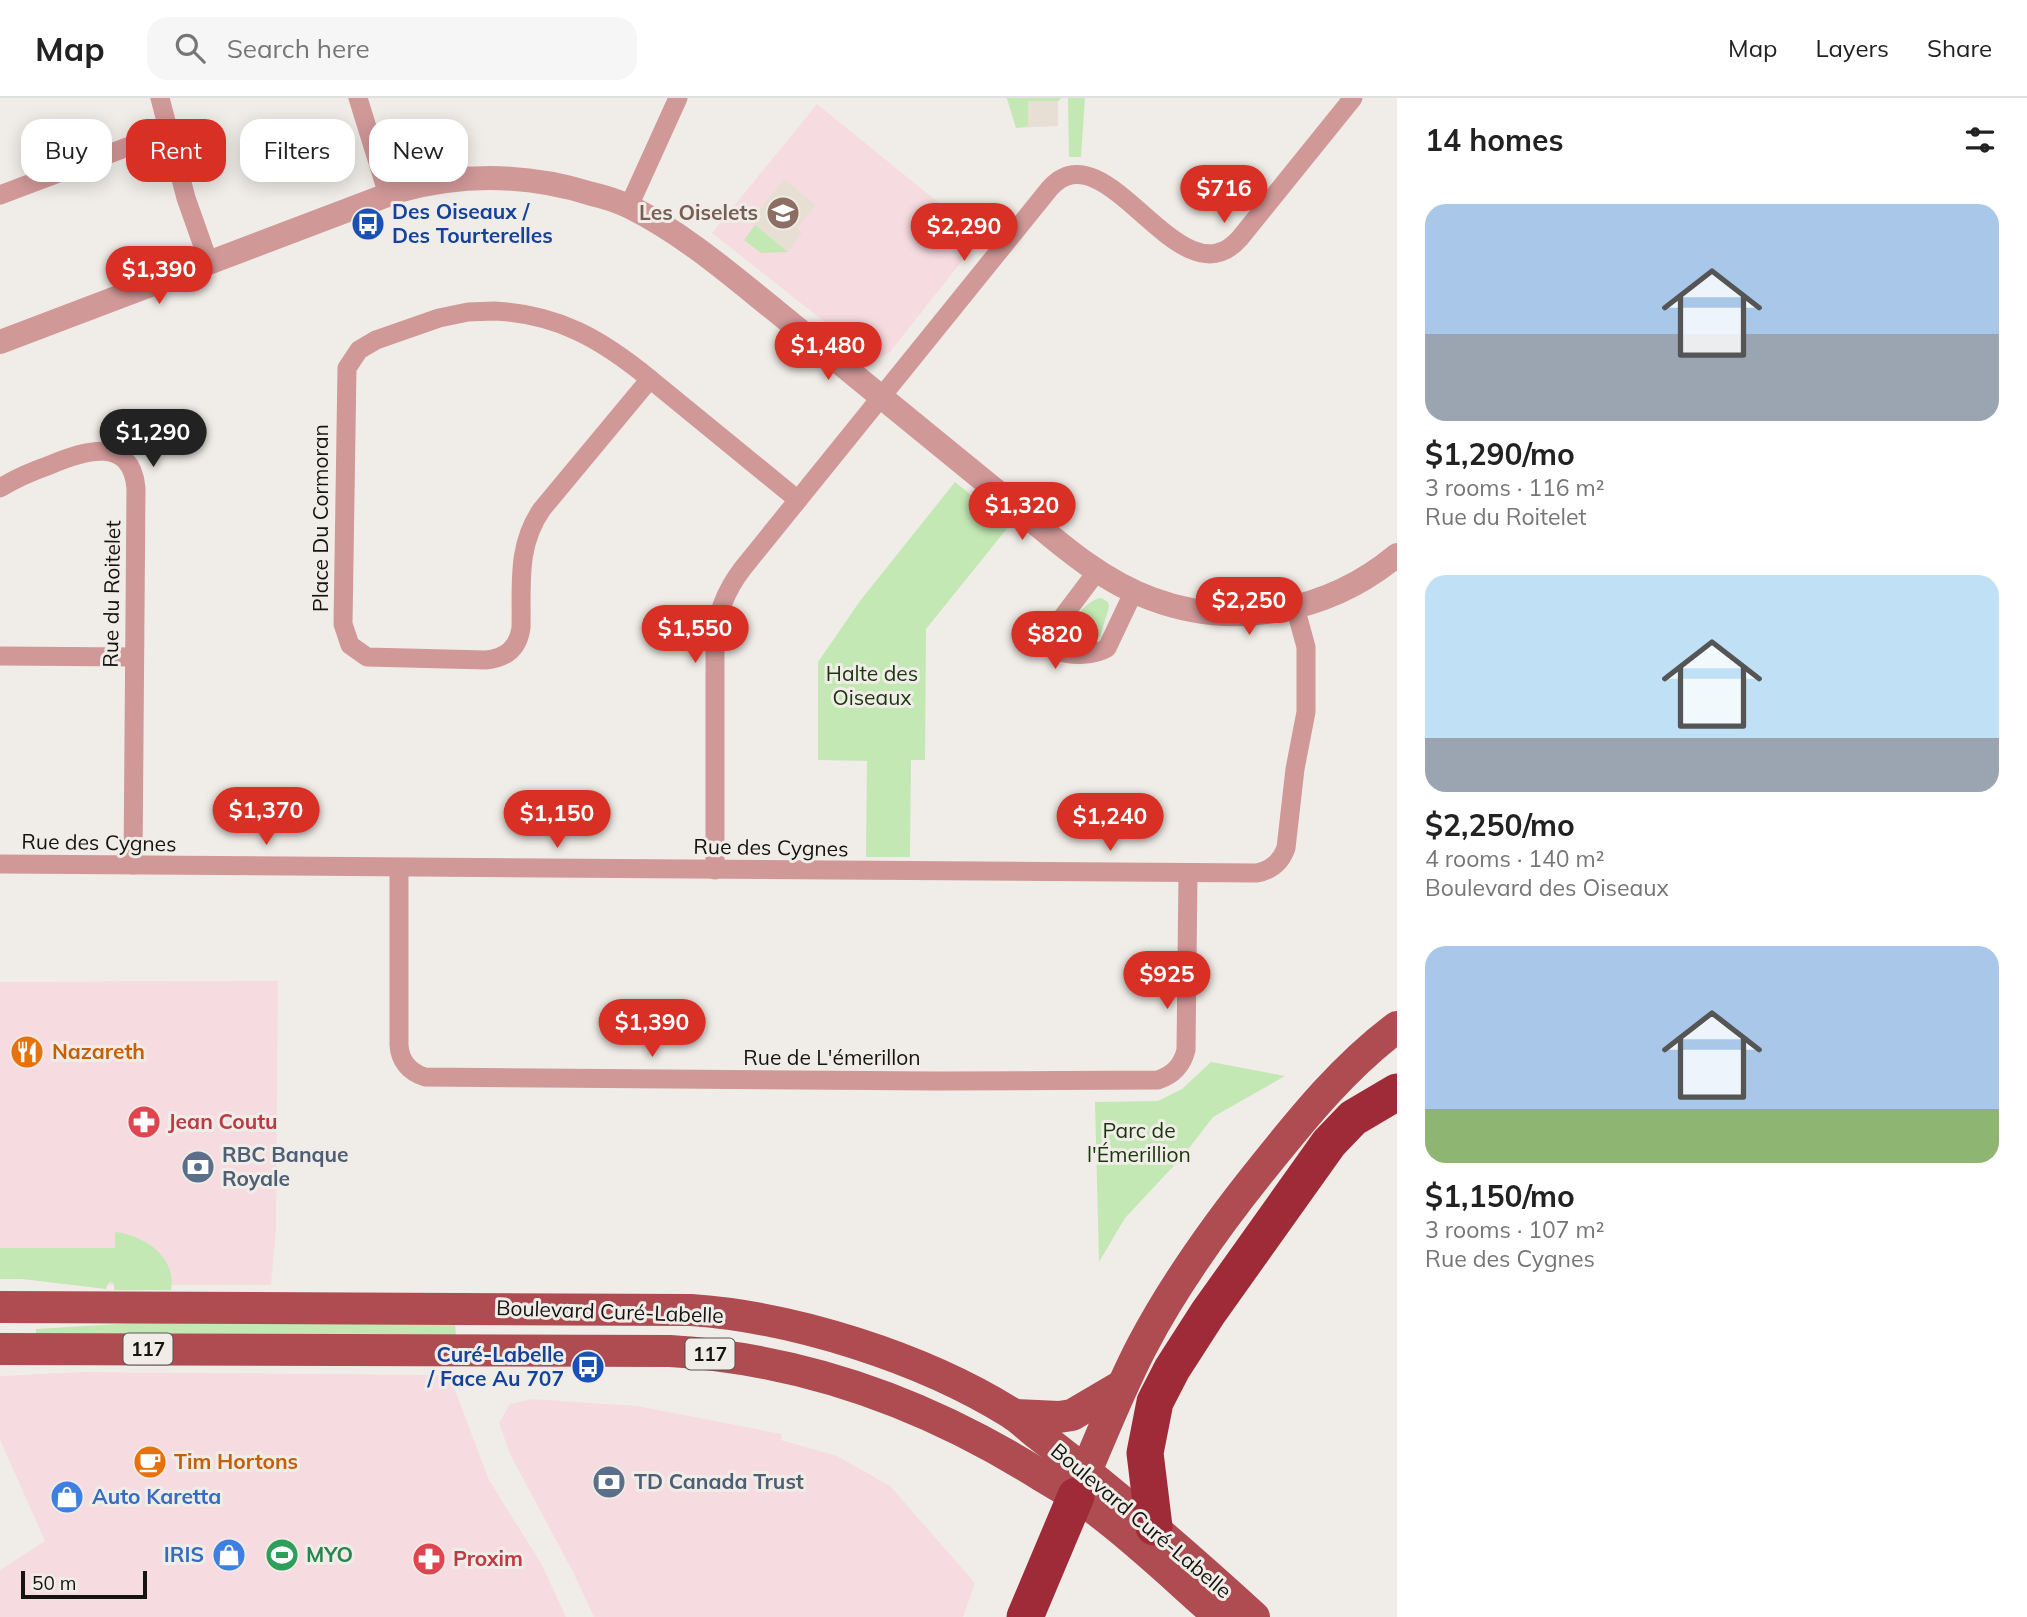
<!DOCTYPE html>
<html lang="en">
<head>
<meta charset="utf-8">
<style>
  body { margin:0; font-family:Mulish,sans-serif; background:#f6f6f6; color:#222; height:100vh; display:flex; flex-direction:column; font-size:26px; white-space:nowrap }
  * { box-sizing:border-box; margin:0 }
  p { font-size:23px; color:#767676 }
  .icon { flex:none; width:38px; height:38px; fill:none; stroke:currentColor; stroke-width:2; stroke-linecap:round; stroke-linejoin:round }
  .map { position:relative; flex:1; overflow:hidden }
  .panel { display:flex; flex-direction:column; background:#fff; width:630px }
  .panel>* { flex:none }
  .hud { position:absolute; left:21px; top:21px; width:665px; height:63px; display:flex; gap:14px }
  .scale { position:absolute; left:21px; bottom:18px; width:126px; box-sizing:border-box; padding-left:7px; border:4px solid #151412; border-top:0; font-size:19px; line-height:24px; white-space:nowrap; color:#151412; -webkit-text-stroke:5px #f0ede8; paint-order:stroke }
  .price { position:absolute; translate:-50% -60px; padding:0 16px; border-radius:24px; background:#d93025; color:#fff; font-size:23px; line-height:46px; filter:drop-shadow(0 2px 4px #0008) }
  .price::after { content:''; position:absolute; left:50%; top:42px; width:21px; height:16px; margin-left:-10px; background:inherit; clip-path:polygon(0 0,100% 0,50% 100%) }
  .price.selected { background:#222; color:#fff }
  ul { padding:0; list-style:none }
  li { display:grid; align-content:center; gap:14px; height:371px; padding:0 28px }
  li span { display:grid; place-items:center; height:217px; border-radius:21px; color:#555 }
  li>.icon { margin-inline-start:auto }
  span .icon { width:126px; height:126px; fill:#fffc; stroke-width:1 }
  li b { font-size:30px }
  h2 { display:flex; justify-content:space-between; align-items:center; height:84px; padding:0 28px; font-size:30px }
  .pill { padding:0 24px; border-radius:21px; background:#fff; box-shadow:0 4px 18px #0003; font-size:24px; line-height:63px }
  .pill.selected { background:#d93025; color:#fff }
  header { display:flex; align-items:center; gap:42px; box-sizing:border-box; height:98px; padding:0 35px; background:#fff; border-bottom:2px solid #e0e0e0 }
  header strong { font-size:33px }
  nav { display:flex; gap:38px; margin-inline-start:auto; font-size:24px }
  .search { width:490px; height:63px; background:#f6f6f6; display:flex; align-items:center; gap:18px; box-sizing:border-box; padding:0 24px; border-radius:21px; color:#767676; font-size:26px }
  main { display:flex; flex:1; min-height:0 }
  .map>svg:first-child { display:block }
</style>
</head>
<body>
<header>
<strong>Map</strong>
<div class="search"><svg class="icon" aria-label="search" viewBox="0 0 24 24"><circle cx="10" cy="10" r="6"/><path d="M15 15l6 6"/></svg>Search here</div>
<nav><a>Map</a><a>Layers</a><a>Share</a></nav>
</header>
<main>
<div class="map">
<svg width="1397" height="1519" viewBox="0 0 1397 1519">
  <rect width="100%" height="100%" fill="#f0ede8"/>
  <g fill="#f6dce1">
    <polygon points="817,6 981,139 890,254 878,260 864,255 712,135"/>
    <polygon points="278,883 276,1132 271,1187 103,1187 0,1178 0,884"/>
    <polygon points="83,1274 442,1277 452,1284 489,1382 542,1467 566,1519 0,1519 0,1472 45,1443 0,1342 0,1278"/>
    <polygon points="532,1301 637,1308 782,1336 781,1342 837,1358 890,1388 975,1485 963,1519 594,1519 573,1474 510,1356 499,1325 510,1306"/>
  </g>
  <g fill="#e7dfd4">
    <polygon points="1007,0 1061,0 1058,4 1058,28 1016,30"/>
    <polygon points="784,81 816,107 797,130 802,135 788,154 750,123"/>
  </g>
  <g fill="#c3e8b4">
    <polygon points="1007,0 1061,0 1058,3 1028,3 1028,28 1016,30"/>
    <polygon points="1068,0 1085,0 1081,59 1069,59"/>
    <polygon points="755,127 788,154 761,155 744,142"/>
    <polygon points="955,384 1009,428 926,531 925,662 911,662 910,759 866,759 867,663 818,662 818,564 860,503"/>
    <path d="M1101 500 1108 504 1109 509 1100 539 1085 545 1071 541C1070 537 1068 535 1069 530 1072 520 1091 500 1101 500Z"/>
    <polygon points="1211,964 1285,978 1213,1019 1183,1058 1125,1120 1099,1164 1095,1004 1158,1003 1182,991"/>
    <path d="M115 1134C144 1137 177 1159 171 1192H114V1185L109 1184 106 1191 22 1181H0V1150H115Z"/>
    <polygon points="166,1223 455,1225 456,1237 36,1236 36,1231"/>
  </g>
  <g fill="none" stroke-linecap="round" stroke-linejoin="round">
    <g stroke="#d19898" stroke-width="19">
      <polyline points="160,0 186,100 209,165"/>
      <polyline points="358,0 388,97"/>
      <polyline points="0,97 167,34"/>
      <polyline points="629,108 678,0"/>
      <path d="M494 213C558 216 601 241 650 281L542 411C516 448 522 488 521 530 518 550 506 560 486 562L367 559 350 547 343 526 347 270 359 252 376 242 439 220 468 214Z"/>
      <polyline points="650,281 798,402"/>
      <path d="M0 390C16 380 33 373 50 367 83 353 131 337 136 390L133 767"/>
      <path d="M1098 472 1055 529 1053 543 1059 553C1073 559 1095 557 1107 550L1134 493"/>
      <polyline points="0,558 134,559"/>
      <path d="M0 766 1257 775C1272 772 1281 764 1286 750L1295 671 1306 614V549L1295 509"/>
      <path d="M399 770V947C400 963 409 974 425 979L935 983 1158 982C1173 977 1182 968 1186 952L1188 776"/>
      <path d="M715 772V544C716 515 726 492 743 470L1050 90C1107 27 1180 209 1240 140L1353 0"/>
    </g>
    <path stroke="#d19898" stroke-width="24" d="M0 244 398 93C462 75 528 76 592 96 605 99 618 103 630 109 684 136 730 176 776 213 853 275 928 338 1005 400 1050 437 1096 481 1152 501 1235 532 1329 514 1397 457"/>
    <g stroke="#ae4c51" stroke-width="32">
      <path d="M0 1209 691 1212C794 1219 923 1260 1011 1315 1021 1321 1030 1331 1040 1338 1115 1395 1185 1456 1254 1519"/>
      <path d="M0 1251 670 1253C805 1261 928 1306 1042 1378 1060 1389 1079 1399 1096 1412 1139 1444 1179 1483 1220 1519"/>
      <polyline points="1014,1317 1059,1319 1072,1317 1123,1287"/>
      <path d="M1079 1389C1100 1342 1118 1294 1142 1248 1176 1183 1219 1124 1265 1067 1305 1017 1345 968 1397 929"/>
    </g>
    <g stroke="#9f2b38" stroke-width="37">
      <polyline points="1154,1429 1145,1355 1155,1304 1172,1271 1208,1215 1329,1045 1353,1020 1397,994"/>
      <polyline points="1025,1519 1076,1398"/>
    </g>
  </g>
  <defs>
    <symbol id="school-disc" viewBox="-11 -11 22 22"><circle r="9.5" fill="#8d6e63" stroke="#f0ede8"/><path d="M0-5L7-2L0 1L-7-2ZM-4 1L0 2.5L4 1V4Q0 6-4 4Z" fill="#fff"/></symbol>
    <symbol id="bus-disc" viewBox="-11 -11 22 22"><circle r="9.5" fill="#1a4fb4" stroke="#f0ede8"/><path d="M-5-6H5V4H4V6H2V4H-2V6H-4V4H-5ZM-3.5-4V0h7V-4ZM-3.5 1.2v1.5H-2V1.2ZM2 1.2v1.5H3.5V1.2Z" fill="#fff"/></symbol>
    <symbol id="restaurant-disc" viewBox="-11 -11 22 22"><circle r="9.5" fill="#e8710a" stroke="#f0ede8"/><path d="M-5-6h1v4h1v-4h1v4h1v-4h1v5L-1.5 .5V6h-2V.5L-5-1ZM5-6V6H3V1.5H1.5Q1.5-4 5-6Z" fill="#fff"/></symbol>
    <symbol id="pharmacy-disc" viewBox="-11 -11 22 22"><circle r="9.5" fill="#e0444e" stroke="#f0ede8"/><path d="M-2-6h4v4h4v4h-4v4h-4v-4h-4v-4h4Z" fill="#fff"/></symbol>
    <symbol id="bank-disc" viewBox="-11 -11 22 22"><circle r="9.5" fill="#5c6f8a" stroke="#f0ede8"/><path d="M-6-4H6V4H-6ZM0-2.3a2.3 2.3 0 1 0 0 4.6a2.3 2.3 0 1 0 0-4.6Z" fill="#fff"/></symbol>
    <symbol id="cafe-disc" viewBox="-11 -11 22 22"><circle r="9.5" fill="#e8710a" stroke="#f0ede8"/><path d="M-5.5-4.5H6V0H3Q3 3.5 0 3.5H-2.5Q-5.5 3.5-5.5 0ZM3-3.2v2h1.7v-2ZM-6 4.5H4V6H-6Z" fill="#fff"/></symbol>
    <symbol id="shop-disc" viewBox="-11 -11 22 22"><circle r="9.5" fill="#3f7fe0" stroke="#f0ede8"/><path d="M-5-2.5h2.3a2.7 3.5 0 0 1 5.4 0H5L5.5 6h-11ZM-1.5-2.5h3a1.5 2.3 0 0 0-3 0Z" fill="#fff"/></symbol>
    <symbol id="stadium-disc" viewBox="-11 -11 22 22"><circle r="9.5" fill="#2e9e5b" stroke="#f0ede8"/><path d="M0-5a6.5 5 0 1 0 0 10a6.5 5 0 1 0 0-10ZM-3.5-1.8h7v3.6h-7Z" fill="#fff"/></symbol>
  </defs>
  <g fill-rule="evenodd">
    <use href="#school-disc" x="764" y="96" width="38" height="38"/>
    <use href="#bus-disc" x="349" y="107" width="38" height="38"/>
    <use href="#restaurant-disc" x="8" y="935" width="38" height="38"/>
    <use href="#pharmacy-disc" x="125" y="1005" width="38" height="38"/>
    <use href="#bank-disc" x="179" y="1050" width="38" height="38"/>
    <use href="#bus-disc" x="569" y="1250" width="38" height="38"/>
    <use href="#cafe-disc" x="131" y="1345" width="38" height="38"/>
    <use href="#bank-disc" x="590" y="1365" width="38" height="38"/>
    <use href="#shop-disc" x="48" y="1380" width="38" height="38"/>
    <use href="#shop-disc" x="210" y="1438" width="38" height="38"/>
    <use href="#stadium-disc" x="263" y="1438" width="38" height="38"/>
    <use href="#pharmacy-disc" x="410" y="1442" width="38" height="38"/>
  </g>
  <g text-anchor="middle" stroke-width="6" stroke-linejoin="round" paint-order="stroke">
    <g fill="#f0ede8" stroke="#575552" stroke-width="2">
      <rect x="123.5" y="1235.5" width="49" height="31" rx="5"/>
      <rect x="685.5" y="1240.5" width="49" height="31" rx="5"/>
    </g>
    <g font-size="19" font-weight="bold" fill="#151412">
      <text x="148" y="1258">117</text>
      <text x="710" y="1263">117</text>
    </g>
    <g font-size="21" font-weight="bold" fill="#164399" stroke="#f0ede8" text-anchor="start">
      <text x="392" y="121">Des Oiseaux /<tspan x="392" dy="24">Des Tourterelles</tspan></text>
      <text x="564" y="1264" text-anchor="end">Curé-Labelle<tspan x="564" dy="24">/ Face Au 707</tspan></text>
    </g>
    <g font-size="21" font-weight="bold" fill="#785e54" stroke="#f0ede8" text-anchor="end">
      <text x="758" y="122">Les Oiselets</text>
    </g>
    <g font-size="21" fill="#151412" stroke="#f0ede8">
      <text transform="translate(321 420) rotate(-90)" y="7">Place Du Cormoran</text>
      <text transform="translate(112 496) rotate(-89)" y="7">Rue du Roitelet</text>
      <text transform="translate(99 745) rotate(1)" y="7">Rue des Cygnes</text>
      <text transform="translate(771 750) rotate(1)" y="7">Rue des Cygnes</text>
      <text x="832" y="967">Rue de L'émerillon</text>
      <text transform="translate(610 1214) rotate(2)" y="7">Boulevard Curé-Labelle</text>
      <text transform="translate(1141 1423) rotate(40)" y="7">Boulevard Curé-Labelle</text>
    </g>
    <g font-size="21" fill="#1b360d" stroke="#f0ede8">
      <text x="872" y="583">Halte des<tspan x="872" dy="24">Oiseaux</tspan></text>
      <text x="1139" y="1040">Parc de<tspan x="1139" dy="24">l'Émerillion</tspan></text>
    </g>
    <g font-size="21" font-weight="bold" fill="#c56008" stroke="#f0ede8" text-anchor="start">
      <text x="52" y="961">Nazareth</text>
      <text x="174" y="1371">Tim Hortons</text>
    </g>
    <g font-size="21" font-weight="bold" fill="#be3a42" stroke="#f0ede8" text-anchor="start">
      <text x="168" y="1031">Jean Coutu</text>
      <text x="453" y="1468">Proxim</text>
    </g>
    <g font-size="21" font-weight="bold" fill="#4e5e75" stroke="#f0ede8" text-anchor="start">
      <text x="222" y="1064">RBC Banque<tspan x="222" dy="24">Royale</tspan></text>
      <text x="634" y="1391">TD Canada Trust</text>
    </g>
    <g font-size="21" font-weight="bold" fill="#366cbe" stroke="#f0ede8" text-anchor="start">
      <text x="92" y="1406">Auto Karetta</text>
      <text x="204" y="1464" text-anchor="end">IRIS</text>
    </g>
    <g font-size="21" font-weight="bold" fill="#27864d" stroke="#f0ede8" text-anchor="start">
      <text x="306" y="1464">MYO</text>
    </g>
  </g>
</svg>
<div class="scale">50 m</div>
<b class="price" style="left:1224px;top:127px">$716</b>
<b class="price" style="left:964px;top:165px">$2,290</b>
<b class="price" style="left:159px;top:208px">$1,390</b>
<b class="price" style="left:828px;top:284px">$1,480</b>
<b class="price selected" style="left:153px;top:371px">$1,290</b>
<b class="price" style="left:1022px;top:444px">$1,320</b>
<b class="price" style="left:1249px;top:539px">$2,250</b>
<b class="price" style="left:695px;top:567px">$1,550</b>
<b class="price" style="left:1055px;top:573px">$820</b>
<b class="price" style="left:266px;top:749px">$1,370</b>
<b class="price" style="left:557px;top:752px">$1,150</b>
<b class="price" style="left:1110px;top:755px">$1,240</b>
<b class="price" style="left:1167px;top:913px">$925</b>
<b class="price" style="left:652px;top:961px">$1,390</b>
<div class="hud">
<a class="pill">Buy</a>
<a class="pill selected">Rent</a>
<a class="pill">Filters</a>
<a class="pill">New</a>
</div>
</div>
<section class="panel">
<h2>14 homes<svg class="icon" aria-label="filters" viewBox="0 0 24 24"><path d="M4 7h16M4 17h16"/><circle cx="9" cy="7" r="2"/><circle cx="15" cy="17" r="2"/></svg></h2>
<ul>
<li><span style="background:linear-gradient(#a9c7e8 60%,#9aa5b1 0)"><svg class="icon" aria-label="home" viewBox="0 0 24 24"><path d="M3 11l9-7 9 7M6 9v11h12V9"/></svg></span><div><b>$1,290/mo</b><p>3 rooms · 116 m²</p><p>Rue du Roitelet</p></div></li>
<li><span style="background:linear-gradient(#bfe0f5 75%,#9aa5b1 0)"><svg class="icon" aria-label="home" viewBox="0 0 24 24"><path d="M3 11l9-7 9 7M6 9v11h12V9"/></svg></span><div><b>$2,250/mo</b><p>4 rooms · 140 m²</p><p>Boulevard des Oiseaux</p></div></li>
<li><span style="background:linear-gradient(#a9c7e8 75%,#8fb573 0)"><svg class="icon" aria-label="home" viewBox="0 0 24 24"><path d="M3 11l9-7 9 7M6 9v11h12V9"/></svg></span><div><b>$1,150/mo</b><p>3 rooms · 107 m²</p><p>Rue des Cygnes</p></div></li>
</ul>
</section>
</main>
</body>
</html>
